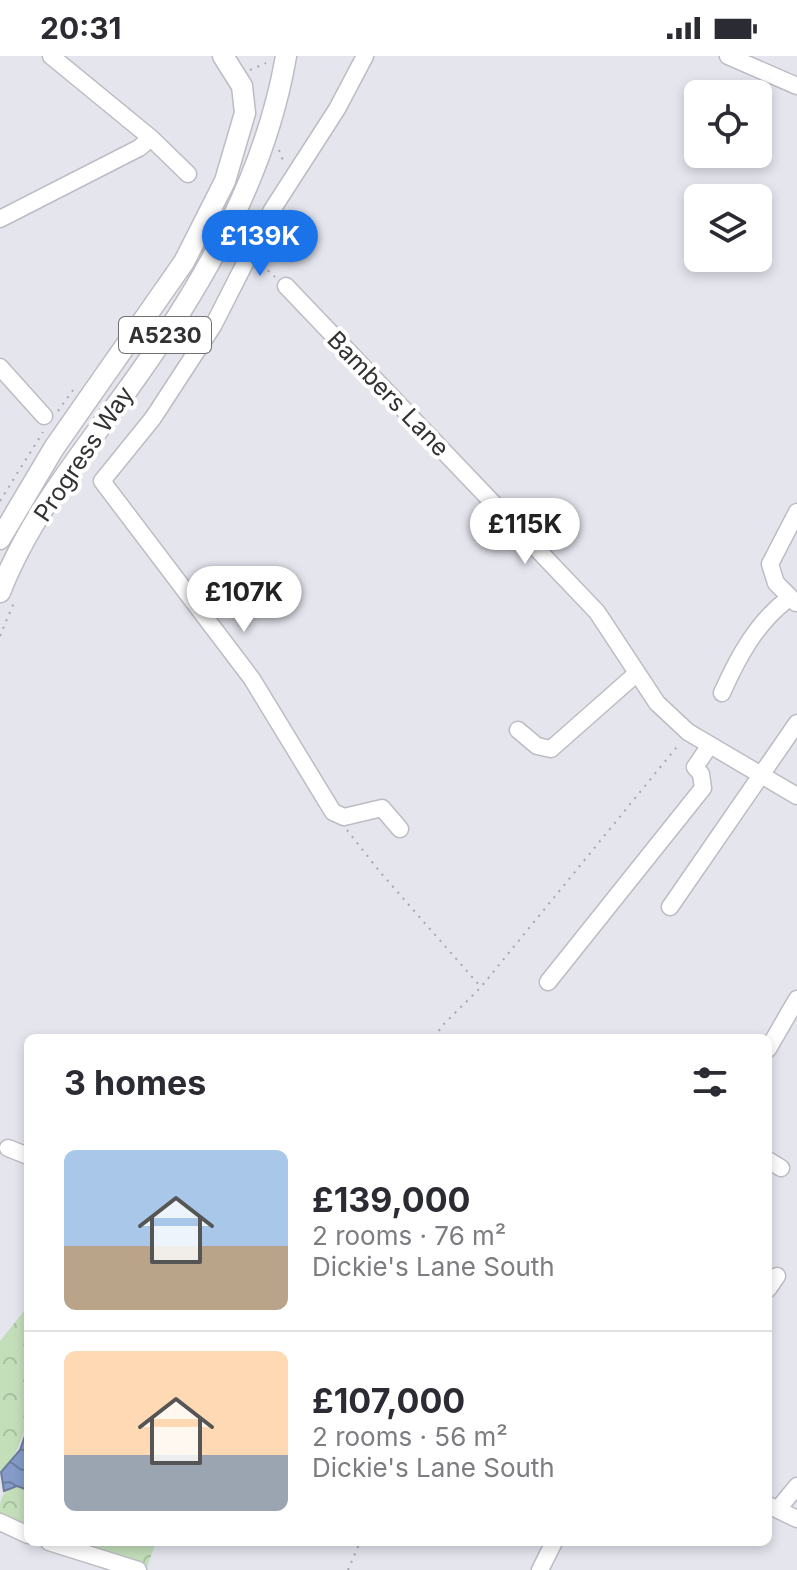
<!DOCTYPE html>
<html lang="en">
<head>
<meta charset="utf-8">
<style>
  body { margin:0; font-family:Inter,sans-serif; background:#f7f7f7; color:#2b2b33; height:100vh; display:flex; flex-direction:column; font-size:30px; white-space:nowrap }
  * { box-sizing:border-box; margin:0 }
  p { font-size:26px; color:#7c7c81 }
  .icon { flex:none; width:44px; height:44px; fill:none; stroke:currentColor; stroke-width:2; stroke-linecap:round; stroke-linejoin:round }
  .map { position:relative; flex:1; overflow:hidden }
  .panel { position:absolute; left:24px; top:978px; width:748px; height:512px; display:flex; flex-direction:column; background:#fff; border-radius:12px; box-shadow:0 4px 12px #0003 }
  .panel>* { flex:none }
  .fabs { position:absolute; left:684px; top:24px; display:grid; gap:16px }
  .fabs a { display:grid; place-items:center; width:88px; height:88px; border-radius:12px; background:#fff; box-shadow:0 4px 12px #0003; font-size:40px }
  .price { position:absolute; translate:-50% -68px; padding:0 18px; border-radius:28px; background:#fff; color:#222; font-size:26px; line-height:52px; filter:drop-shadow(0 2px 4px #0008) }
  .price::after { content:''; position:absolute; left:50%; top:48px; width:24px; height:18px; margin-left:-12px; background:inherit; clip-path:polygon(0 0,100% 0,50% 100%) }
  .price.active { background:#1a73e8; color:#fff }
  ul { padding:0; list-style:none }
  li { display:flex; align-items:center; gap:24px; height:200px; padding:0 40px }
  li+li { border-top:2px solid #e1e1e2 }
  li span { display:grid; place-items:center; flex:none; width:224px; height:160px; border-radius:12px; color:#555 }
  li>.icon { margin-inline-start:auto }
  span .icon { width:96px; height:96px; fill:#fffc; stroke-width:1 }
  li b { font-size:34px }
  h2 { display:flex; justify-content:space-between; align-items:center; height:96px; padding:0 40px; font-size:34px }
  .status { display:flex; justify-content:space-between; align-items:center; height:56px; padding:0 40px; background:#fff; direction:ltr }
  .status svg { height:22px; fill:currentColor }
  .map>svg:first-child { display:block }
</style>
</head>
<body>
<div class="status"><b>20:31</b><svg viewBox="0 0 49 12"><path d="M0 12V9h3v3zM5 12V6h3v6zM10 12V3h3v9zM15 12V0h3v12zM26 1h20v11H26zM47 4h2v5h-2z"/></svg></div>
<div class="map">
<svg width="797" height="1514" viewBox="0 0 797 1514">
  <defs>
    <pattern id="forest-crowns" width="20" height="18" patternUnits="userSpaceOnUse" patternTransform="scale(2)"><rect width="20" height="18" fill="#c3dfba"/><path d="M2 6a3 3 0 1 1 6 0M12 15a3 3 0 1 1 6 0" fill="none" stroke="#a8c0a0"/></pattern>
    <pattern id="water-waves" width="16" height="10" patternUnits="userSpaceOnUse" patternTransform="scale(2)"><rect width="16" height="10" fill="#859cc9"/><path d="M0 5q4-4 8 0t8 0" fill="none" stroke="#6d80a4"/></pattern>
  </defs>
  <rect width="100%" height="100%" fill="#e5e5ee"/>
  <g fill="url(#forest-crowns)">
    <path d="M28 1250C28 1305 43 1376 0 1416V1285Z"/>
    <path d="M17 1430 28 1434V1470L0 1457C0 1441 1 1437 17 1430Z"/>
    <polygon points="75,1486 156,1486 147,1511"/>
  </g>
  <polygon fill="url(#water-waves)" stroke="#6c7c9d" stroke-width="2" points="28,1371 28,1434 17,1430 4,1435 1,1416 20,1394"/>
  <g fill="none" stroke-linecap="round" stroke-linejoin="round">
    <defs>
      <g id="minor">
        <polyline points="51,0 151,82 188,118"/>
        <polyline points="365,0 337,53 272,154 213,270 153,362 102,425 252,623 333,756 344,761 382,752 400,773"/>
        <polyline points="728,0 797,30"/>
        <polyline points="0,163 139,92 151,82"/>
        <polyline points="286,230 597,556 657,647 688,676 797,740"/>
        <polyline points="0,311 44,360"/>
        <polyline points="796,547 776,527 770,508 797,456"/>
        <path d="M722 637C738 601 757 566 788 543"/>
        <polyline points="518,674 537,690 551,693 636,618"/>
        <polyline points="670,851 797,667"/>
        <polyline points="548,926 703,732 701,718 695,711 710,689"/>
        <polyline points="768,993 797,943"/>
        <polyline points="8,1092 28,1100"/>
        <polyline points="768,1104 781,1112"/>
        <polyline points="768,1233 777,1220"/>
        <polyline points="768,1449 797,1463"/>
        <polyline points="778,1453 797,1430"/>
        <polyline points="0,1466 28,1479"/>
        <polyline points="49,1486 138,1514"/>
        <polyline points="540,1514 554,1486"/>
      </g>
      <g id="major">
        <polyline points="0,483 54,392 184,206 225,125 245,57 242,30 223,0"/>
        <path d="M0 536C31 457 87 391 136 322 205 225 266 118 286 0"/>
      </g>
    </defs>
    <use href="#minor" stroke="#bdbcc5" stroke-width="19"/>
    <use href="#major" stroke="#bdbcc5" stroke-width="23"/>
    <g stroke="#a7a7ae" stroke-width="2" stroke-dasharray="2 6" stroke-linecap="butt">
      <polyline points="250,14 266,7"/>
      <polyline points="279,94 284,107"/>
      <polyline points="262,209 275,221"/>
      <polyline points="58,355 73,334"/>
      <polyline points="0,445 43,376"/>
      <polyline points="0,580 15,544"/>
      <polyline points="347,774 380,816 480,930"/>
      <polyline points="435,982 441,971 481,931 680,687"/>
      <polyline points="348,1514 360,1486"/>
    </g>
    <use href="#minor" stroke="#fff" stroke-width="16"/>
    <use href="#major" stroke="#fff" stroke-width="20"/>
  </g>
  <g text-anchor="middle" stroke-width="8" stroke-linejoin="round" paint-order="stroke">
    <rect fill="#fff" stroke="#707072" stroke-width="2" x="119" y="261" width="92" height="36" rx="6"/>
    <g font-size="22" font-weight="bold" fill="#323235">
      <text x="165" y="287">A5230</text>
    </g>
    <g font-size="24" fill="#323235" stroke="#fff">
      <text transform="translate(388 338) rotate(46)" y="8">Bambers Lane</text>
      <text transform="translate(84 398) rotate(-56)" y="8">Progress Way</text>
    </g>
  </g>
</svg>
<div class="fabs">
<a><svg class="icon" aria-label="locate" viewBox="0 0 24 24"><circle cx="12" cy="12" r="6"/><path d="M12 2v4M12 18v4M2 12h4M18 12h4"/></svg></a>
<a><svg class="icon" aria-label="layers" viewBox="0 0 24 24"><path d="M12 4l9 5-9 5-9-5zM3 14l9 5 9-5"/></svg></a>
</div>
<b class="price active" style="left:260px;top:222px">£139K</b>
<b class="price" style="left:525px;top:510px">£115K</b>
<b class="price" style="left:244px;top:578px">£107K</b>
<section class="panel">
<h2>3 homes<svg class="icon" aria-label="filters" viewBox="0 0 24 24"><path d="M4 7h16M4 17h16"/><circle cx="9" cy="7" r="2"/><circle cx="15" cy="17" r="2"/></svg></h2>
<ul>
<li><span style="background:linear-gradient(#a9c7e8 60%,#b9a48a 0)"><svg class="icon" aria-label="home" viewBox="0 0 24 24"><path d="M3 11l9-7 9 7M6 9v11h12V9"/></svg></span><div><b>£139,000</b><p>2 rooms · 76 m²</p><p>Dickie's Lane South</p></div></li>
<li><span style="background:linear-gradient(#ffd9b3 65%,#9aa5b1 0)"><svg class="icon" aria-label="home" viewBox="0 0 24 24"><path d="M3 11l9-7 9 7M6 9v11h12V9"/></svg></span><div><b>£107,000</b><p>2 rooms · 56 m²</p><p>Dickie's Lane South</p></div></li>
</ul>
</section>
</div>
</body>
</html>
